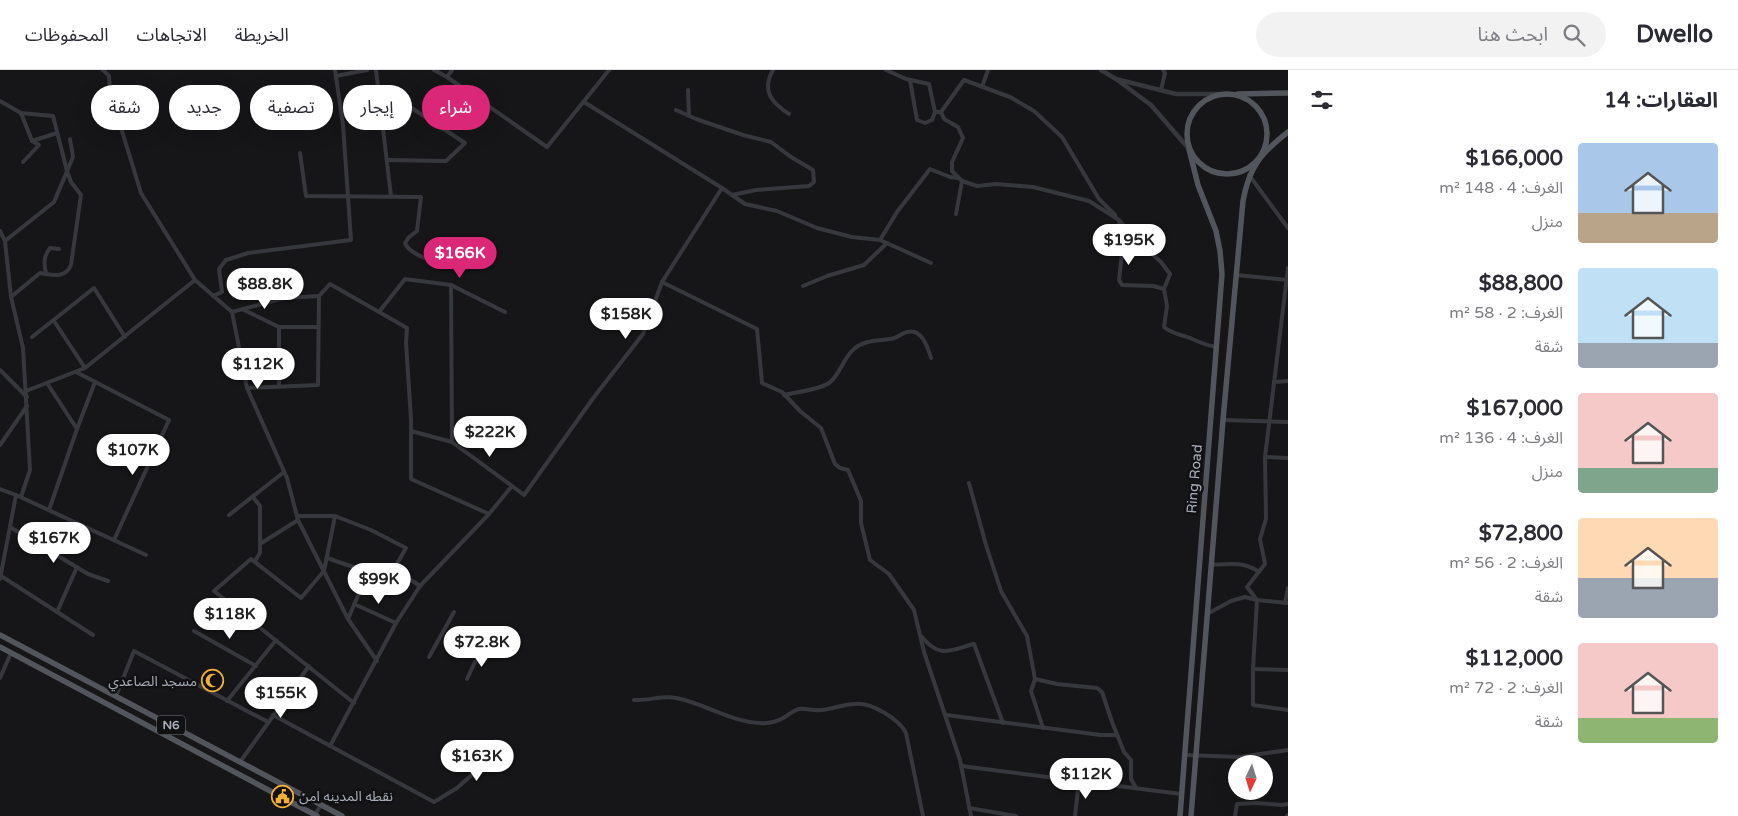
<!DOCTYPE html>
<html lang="ar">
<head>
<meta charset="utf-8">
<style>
  body { margin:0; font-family:"Varela Round","Noto Sans Arabic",sans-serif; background:#f2f2f3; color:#2b2b33; direction:rtl; height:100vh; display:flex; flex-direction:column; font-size:19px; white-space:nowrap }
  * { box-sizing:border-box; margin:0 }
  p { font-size:16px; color:#7c7c81 }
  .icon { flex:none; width:28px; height:28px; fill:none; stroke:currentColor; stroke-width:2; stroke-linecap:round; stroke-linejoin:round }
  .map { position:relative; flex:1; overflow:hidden; direction:ltr }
  .sheet { display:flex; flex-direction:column; background:#fff; width:450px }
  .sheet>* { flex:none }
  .guide { position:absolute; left:15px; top:15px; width:475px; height:45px; direction:rtl; display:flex; gap:10px }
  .needle { width:32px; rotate:184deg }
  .buttons { position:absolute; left:1228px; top:685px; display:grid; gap:10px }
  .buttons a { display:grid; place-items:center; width:45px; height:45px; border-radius:50%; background:#fff; box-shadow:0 5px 20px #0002; font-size:25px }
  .price { position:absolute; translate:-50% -42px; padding:0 11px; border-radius:18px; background:#fff; color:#222; font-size:16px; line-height:32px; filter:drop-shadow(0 1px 2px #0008) }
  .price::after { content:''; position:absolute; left:50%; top:30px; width:15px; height:11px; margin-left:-8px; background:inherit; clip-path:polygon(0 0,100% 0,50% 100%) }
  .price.on { background:#db2777; color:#fff }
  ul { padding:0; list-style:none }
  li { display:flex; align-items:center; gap:15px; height:125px; padding:0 20px }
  li span { display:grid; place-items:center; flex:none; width:140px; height:100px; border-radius:5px; color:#555 }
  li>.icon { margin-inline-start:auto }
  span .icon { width:60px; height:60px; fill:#fffc; stroke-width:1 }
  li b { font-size:21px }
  h2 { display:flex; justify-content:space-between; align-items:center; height:60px; padding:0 20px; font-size:21px }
  .pill { padding:0 18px; border-radius:22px; background:#fff; box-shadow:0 5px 20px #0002; font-size:18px; line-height:45px }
  .pill.on { background:#db2777; color:#fff }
  header { display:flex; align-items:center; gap:30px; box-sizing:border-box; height:70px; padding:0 25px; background:#fff; border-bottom:1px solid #e1e1e2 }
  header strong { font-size:24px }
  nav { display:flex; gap:28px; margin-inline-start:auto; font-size:18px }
  .search { width:350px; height:45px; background:#f2f2f3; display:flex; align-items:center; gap:12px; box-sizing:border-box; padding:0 18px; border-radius:28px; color:#7c7c81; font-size:19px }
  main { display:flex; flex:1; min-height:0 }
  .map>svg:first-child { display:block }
</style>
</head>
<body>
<header>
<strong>Dwello</strong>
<div class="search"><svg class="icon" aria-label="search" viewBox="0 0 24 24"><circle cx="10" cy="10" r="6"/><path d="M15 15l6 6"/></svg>ابحث هنا</div>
<nav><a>الخريطة</a><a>الاتجاهات</a><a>المحفوظات</a></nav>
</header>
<main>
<section class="sheet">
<h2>العقارات: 14<svg class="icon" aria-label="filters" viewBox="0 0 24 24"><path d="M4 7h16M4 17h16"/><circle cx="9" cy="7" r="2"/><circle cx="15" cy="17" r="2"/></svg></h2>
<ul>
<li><span style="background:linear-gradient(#a9c7e8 70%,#b9a48a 0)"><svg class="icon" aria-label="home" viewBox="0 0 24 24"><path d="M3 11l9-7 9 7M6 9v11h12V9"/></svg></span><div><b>$166,000</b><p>الغرف: 4 · 148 m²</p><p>منزل</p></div></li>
<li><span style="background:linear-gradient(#bfe0f5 75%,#9aa5b1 0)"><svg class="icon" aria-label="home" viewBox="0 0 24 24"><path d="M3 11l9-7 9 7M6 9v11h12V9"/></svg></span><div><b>$88,800</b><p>الغرف: 2 · 58 m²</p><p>شقة</p></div></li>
<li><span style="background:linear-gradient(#f6c9c9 75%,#7fa58c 0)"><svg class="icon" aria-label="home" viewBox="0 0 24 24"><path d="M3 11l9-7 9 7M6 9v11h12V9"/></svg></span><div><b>$167,000</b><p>الغرف: 4 · 136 m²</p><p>منزل</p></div></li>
<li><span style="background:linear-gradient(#ffd9b3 60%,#9aa5b1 0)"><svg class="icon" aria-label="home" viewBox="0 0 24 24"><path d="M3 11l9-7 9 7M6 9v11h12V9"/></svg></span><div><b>$72,800</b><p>الغرف: 2 · 56 m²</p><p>شقة</p></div></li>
<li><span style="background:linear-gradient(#f6c9c9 75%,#8fb573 0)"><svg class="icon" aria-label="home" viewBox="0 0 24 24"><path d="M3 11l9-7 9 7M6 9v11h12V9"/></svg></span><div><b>$112,000</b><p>الغرف: 2 · 72 m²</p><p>شقة</p></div></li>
</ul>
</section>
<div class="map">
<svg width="1288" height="746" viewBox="0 0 1288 746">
  <rect width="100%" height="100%" fill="#161618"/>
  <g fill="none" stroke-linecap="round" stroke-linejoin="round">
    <g stroke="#37383d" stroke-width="4">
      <polyline points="103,0 109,6 110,22 141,123 195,210 232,242 247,318 287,408 298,450 348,549 377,591"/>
      <polyline points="376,0 391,126"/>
      <polyline points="434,0 447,7 547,77 609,0"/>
      <path d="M773 0C761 21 772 33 789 44"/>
      <polyline points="886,0 906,9 929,14 935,42 941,42 964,10 1010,27 1034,41 1062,67 1099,129 1115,145"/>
      <polyline points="336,6 367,0"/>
      <polyline points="447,7 452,0"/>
      <polyline points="910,10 917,50 925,53 932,50 935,42"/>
      <polyline points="982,17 988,0"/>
      <polyline points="688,20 689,46"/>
      <polyline points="1161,20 1165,3 1163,0"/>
      <path d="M0 31 21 43 53 46 67 101 71 112 81 125 71 195C65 209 53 205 40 203L11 227"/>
      <polyline points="584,32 722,118 745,134 777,141 817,158 852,167 880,170 931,193"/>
      <polyline points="380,37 407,35 465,73 446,91 387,90"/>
      <polyline points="676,40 696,49 743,65 771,72 791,87 813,100 814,112 809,116 756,120 732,125"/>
      <polyline points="941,42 944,49 958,57 963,68 952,92 952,101 962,111 956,144"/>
      <polyline points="21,43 32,71 57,63"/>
      <path d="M300 83 306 126 421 127 417 161 409 167 405 173C409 185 439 194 451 195 461 196 470 194 480 194"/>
      <polyline points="23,92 39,75 32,71"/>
      <polyline points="1249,105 1288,158"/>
      <path d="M962 111 977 116 996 114 1033 117 1089 131 1119 150 1136 170 1161 192 1170 204 1164 219 1167 236 1164 257C1172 264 1180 264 1190 268 1199 272 1207 276 1217 277"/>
      <polyline points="1119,151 1123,174 1119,210 1122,215 1153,216 1164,219"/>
      <polyline points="0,161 5,171 11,227 23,278 30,400 21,427"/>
      <polyline points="880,170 897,142 930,99 950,107 958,108"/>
      <polyline points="5,171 54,132 73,87 70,69"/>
      <polyline points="1288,198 1265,387 1266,449 1260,469 1265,494 1247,517 1257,530 1253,599 1288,600"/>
      <path d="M46 204C44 194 43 187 50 178L59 179"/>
      <polyline points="1236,205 1288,210"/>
      <polyline points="662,212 757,259 762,313 782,322 800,341 821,358 835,394 840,398 848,400 861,431 861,453 870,490 889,504 914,540 924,582 960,690 971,746"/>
      <polyline points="451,215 452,372"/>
      <polyline points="803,216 827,206 864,195 887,173"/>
      <polyline points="213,226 222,222 219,199 226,190 248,183 351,170 343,55 335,0"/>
      <polyline points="244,240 279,257 318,257"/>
      <polyline points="232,242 284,228 319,226 330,214 407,258 406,273 411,349 411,409 489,444"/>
      <polyline points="379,242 405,209 451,215 505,242"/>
      <polyline points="54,251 85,298"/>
      <polyline points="279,257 279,316"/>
      <polyline points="32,267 94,218 125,267"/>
      <polyline points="0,300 27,327"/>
      <polyline points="76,302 169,350 114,470"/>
      <polyline points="1274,312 1288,311"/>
      <polyline points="47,313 77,359"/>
      <polyline points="247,318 318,315 319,226"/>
      <polyline points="26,321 85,298 195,210"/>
      <path d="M784 325C796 322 819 320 829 313 840 305 843 288 854 279 864 270 877 271 890 269 897 269 901 263 907 262 922 258 928 278 931 288"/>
      <polyline points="1223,350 1288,352"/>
      <polyline points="0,375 27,336"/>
      <polyline points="1265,387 1288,388"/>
      <polyline points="969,413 986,475 1001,521 1027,566 1035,609 1031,621 1043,658"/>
      <polyline points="512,416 524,425 594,327 643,264 662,212 722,118"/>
      <polyline points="0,419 16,425"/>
      <polyline points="253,427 260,436 260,483 255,491"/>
      <polyline points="49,440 77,359 95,312"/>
      <polyline points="229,445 284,402"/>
      <polyline points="297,446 335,446 371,460 406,478 394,499 420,516"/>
      <polyline points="335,446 324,501 301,528 251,489 214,521 354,633"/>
      <polyline points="10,457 88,504 108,511"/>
      <polyline points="260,474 298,450"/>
      <polyline points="327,488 368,502 348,549"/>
      <path d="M1211 495C1228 494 1244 491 1259 502"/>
      <polyline points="1,506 93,565"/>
      <polyline points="0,509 16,425 146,485"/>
      <polyline points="1285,533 1288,518"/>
      <polyline points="354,534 396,553"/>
      <polyline points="57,542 77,497"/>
      <polyline points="1207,544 1231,531 1245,527 1257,530 1288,533"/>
      <polyline points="194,561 256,596"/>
      <path d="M922 567C940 589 950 580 974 574L1003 653"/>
      <polyline points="429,587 454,542"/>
      <polyline points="1253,599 1253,635 1288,640"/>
      <polyline points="0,608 11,583"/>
      <polyline points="467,609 481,579"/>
      <polyline points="1035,609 1057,614 1097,618 1102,622 1112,652 1124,682 1131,690 1131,709 1136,718"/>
      <polyline points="116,626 134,581 268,652"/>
      <path d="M634 630C648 631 662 625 676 628 704 633 731 652 760 653 768 654 778 651 785 647 790 644 794 640 799 639 805 638 814 641 821 640 833 639 844 634 855 634 871 632 899 649 906 663L923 746"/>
      <polyline points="227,631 276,570"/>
      <polyline points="273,645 434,732 457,718 484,694 496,671"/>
      <polyline points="946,645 1101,665 1117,665"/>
      <polyline points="330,676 396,553 420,516 489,444 512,416 452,372 411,361"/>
      <polyline points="1185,685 1240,687 1288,680"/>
      <polyline points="240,692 309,596"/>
      <polyline points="961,696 1181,724"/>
      <polyline points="969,738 1016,746"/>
      <polyline points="314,746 321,735"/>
      <polyline points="1075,746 1078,720 1082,711"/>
      <polyline points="1235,746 1237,734 1257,733 1281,735 1288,734"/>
      <polyline points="1287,746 1288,745"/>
    </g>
    <g stroke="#37383d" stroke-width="4.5">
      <polyline points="1101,0 1116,9"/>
      <polyline points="1189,79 1151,35 1116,9 1176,24 1228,24"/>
    </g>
    <g stroke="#53555c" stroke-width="5.5">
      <polyline points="1238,24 1288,23"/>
      <circle cx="1227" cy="64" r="40"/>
      <polyline points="0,565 342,746"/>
      <polyline points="0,577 317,746"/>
      <polyline points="1180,746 1222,204 1220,181 1216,161 1198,115 1189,79"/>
      <path d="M1191 746 1223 350 1243 131C1249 97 1261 83 1288 62"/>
    </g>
  </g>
  <defs>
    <symbol id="mosque-ring" viewBox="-11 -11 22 22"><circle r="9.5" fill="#111113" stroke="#f2b134" stroke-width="1.5"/><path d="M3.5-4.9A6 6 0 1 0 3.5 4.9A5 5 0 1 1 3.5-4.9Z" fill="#f2b134"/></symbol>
    <symbol id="civic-ring" viewBox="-11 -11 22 22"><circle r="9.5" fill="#111113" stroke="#f2b134" stroke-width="1.5"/><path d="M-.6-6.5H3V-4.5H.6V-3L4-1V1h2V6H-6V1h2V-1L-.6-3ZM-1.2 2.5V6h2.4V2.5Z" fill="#f2b134"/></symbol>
  </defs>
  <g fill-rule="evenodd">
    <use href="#mosque-ring" x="200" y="598" width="25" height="25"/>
    <use href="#civic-ring" x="270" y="714" width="25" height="25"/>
  </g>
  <g text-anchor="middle" stroke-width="5" stroke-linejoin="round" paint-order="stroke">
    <rect fill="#111113" stroke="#7b7e86" stroke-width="1" x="157" y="645.5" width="28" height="19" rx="4"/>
    <g font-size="12" font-weight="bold" fill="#a8adb8">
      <text x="171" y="659">N6</text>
    </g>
    <g font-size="14" fill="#a8adb8" stroke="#111113">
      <text transform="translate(1194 409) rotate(-85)" y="5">Ring Road</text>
    </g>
    <g font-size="14" fill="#a8adb8" stroke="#111113" text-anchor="end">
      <text x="197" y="616">مسجد الصاعدي</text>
      <text x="299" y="731" text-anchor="start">نقطه المدينه امن</text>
    </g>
  </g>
</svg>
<div class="buttons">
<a><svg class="needle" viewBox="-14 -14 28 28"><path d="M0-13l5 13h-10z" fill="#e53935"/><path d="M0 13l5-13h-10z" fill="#7c7c81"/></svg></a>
</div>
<b class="price" style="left:1129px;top:196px">$195K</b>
<b class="price on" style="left:460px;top:209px">$166K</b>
<b class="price" style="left:265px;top:240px">$88.8K</b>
<b class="price" style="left:626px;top:270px">$158K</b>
<b class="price" style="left:258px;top:320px">$112K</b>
<b class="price" style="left:490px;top:388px">$222K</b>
<b class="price" style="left:133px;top:406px">$107K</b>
<b class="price" style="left:54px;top:494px">$167K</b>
<b class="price" style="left:379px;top:535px">$99K</b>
<b class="price" style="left:230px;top:570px">$118K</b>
<b class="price" style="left:482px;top:598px">$72.8K</b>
<b class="price" style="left:281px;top:649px">$155K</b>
<b class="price" style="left:477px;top:712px">$163K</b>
<b class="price" style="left:1086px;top:730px">$112K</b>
<div class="guide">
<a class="pill on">شراء</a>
<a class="pill">إيجار</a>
<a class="pill">تصفية</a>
<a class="pill">جديد</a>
<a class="pill">شقة</a>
</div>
</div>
</main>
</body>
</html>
